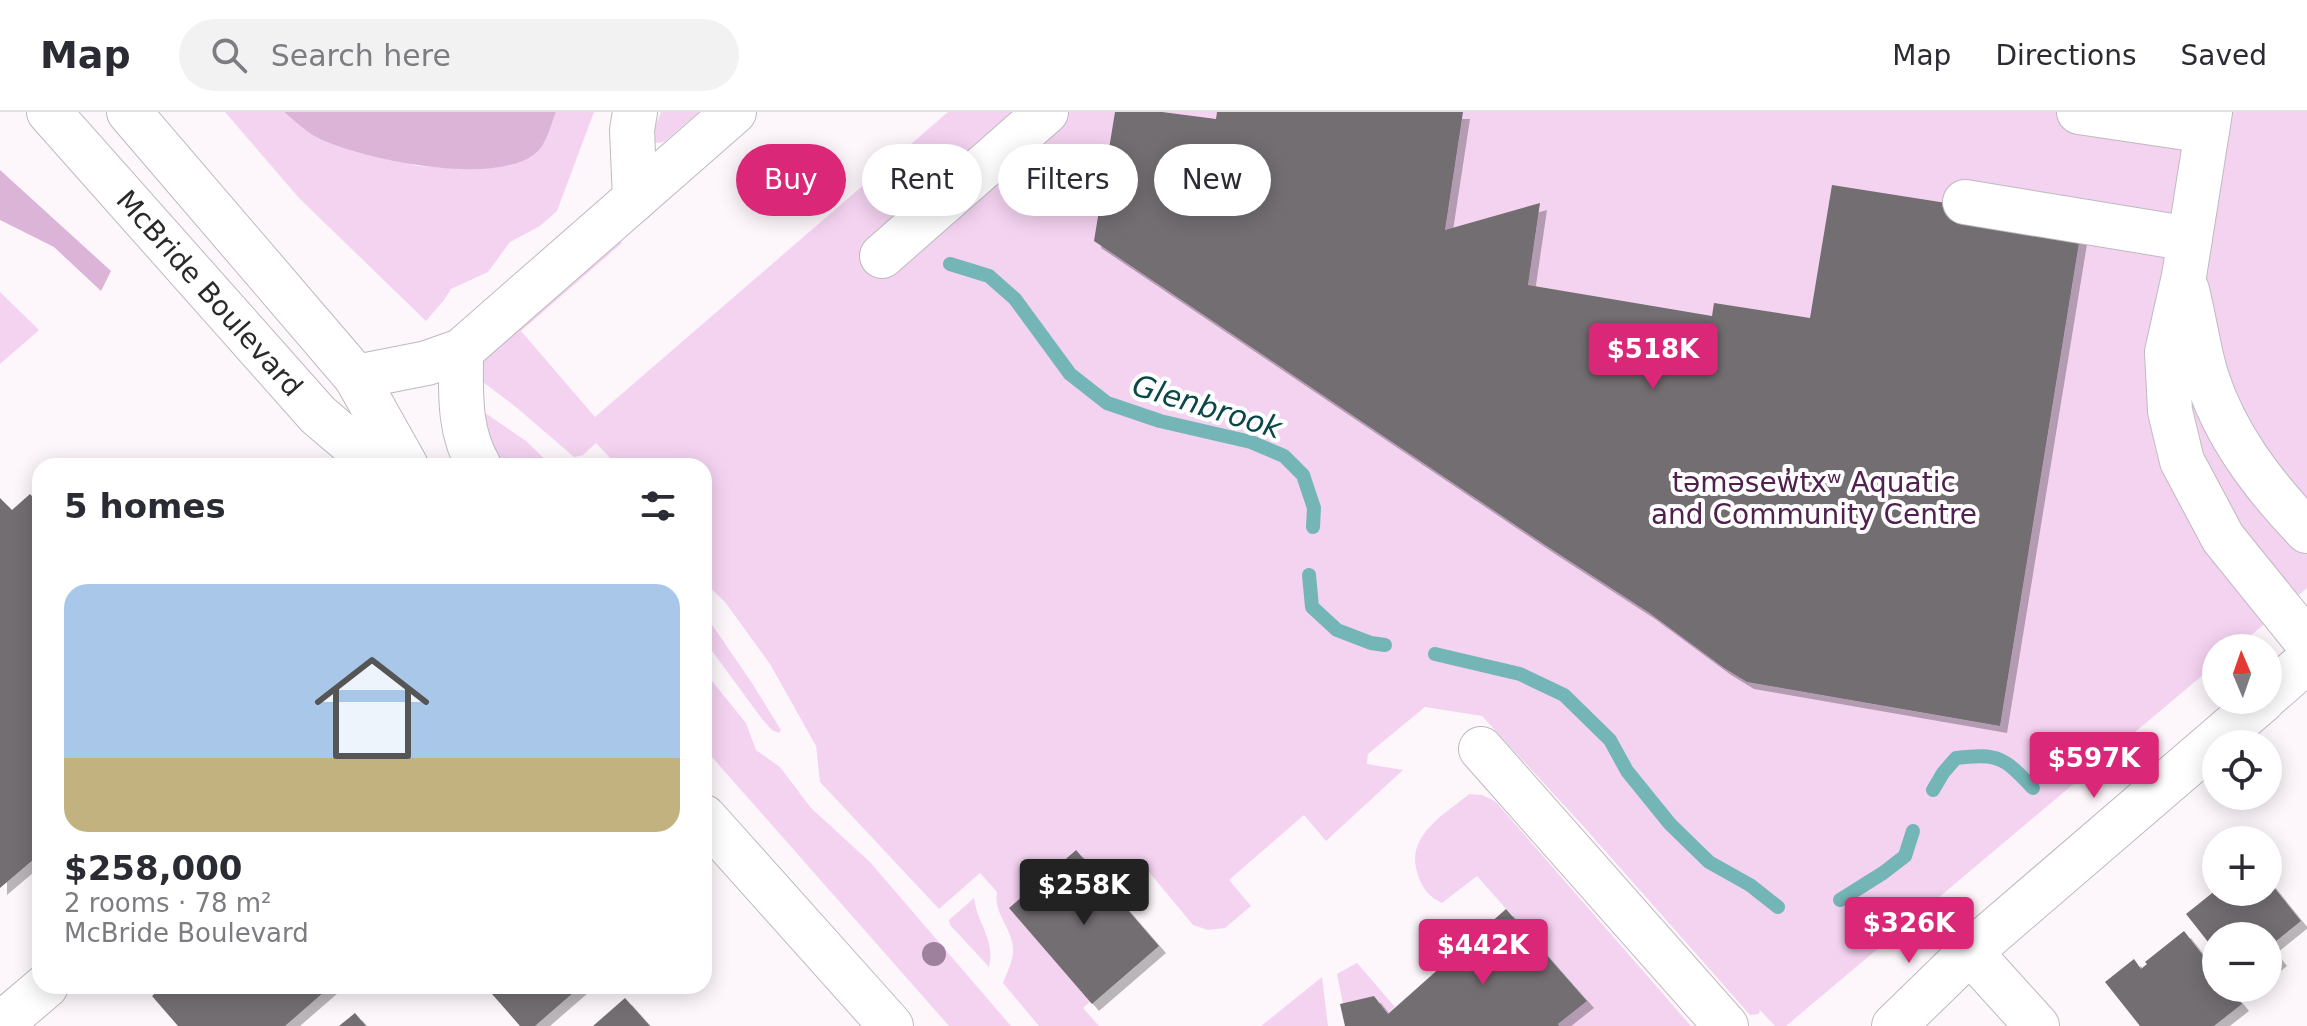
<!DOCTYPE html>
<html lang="en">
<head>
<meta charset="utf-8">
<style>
  body { margin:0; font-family:"DejaVu Sans",sans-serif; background:#f2f2f3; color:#2b2b33; height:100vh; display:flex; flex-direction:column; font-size:30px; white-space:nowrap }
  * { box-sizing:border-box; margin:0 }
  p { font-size:26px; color:#7c7c81 }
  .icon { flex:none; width:44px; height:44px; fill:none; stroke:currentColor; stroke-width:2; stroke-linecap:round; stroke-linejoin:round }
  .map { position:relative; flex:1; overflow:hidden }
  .panel { position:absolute; left:32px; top:346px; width:680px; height:536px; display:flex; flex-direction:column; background:#fff; border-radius:24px; box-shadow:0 4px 20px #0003 }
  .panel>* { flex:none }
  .guide { position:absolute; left:736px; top:32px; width:760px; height:72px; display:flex; gap:16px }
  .needle { width:52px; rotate:358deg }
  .tools { position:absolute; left:2202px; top:522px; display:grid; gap:16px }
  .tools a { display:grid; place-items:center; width:80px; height:80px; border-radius:50%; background:#fff; box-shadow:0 4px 20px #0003; font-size:40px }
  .price { position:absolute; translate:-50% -68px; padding:0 18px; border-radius:8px; background:#db2777; color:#fff; font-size:26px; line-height:52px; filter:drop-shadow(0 2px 4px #0008) }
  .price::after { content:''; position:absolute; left:50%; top:48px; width:24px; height:18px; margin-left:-12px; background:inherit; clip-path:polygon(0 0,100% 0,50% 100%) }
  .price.active { background:#222; color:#fff }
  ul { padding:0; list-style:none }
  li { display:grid; align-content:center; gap:16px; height:424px; padding:0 32px }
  li span { display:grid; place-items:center; height:248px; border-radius:24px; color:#555 }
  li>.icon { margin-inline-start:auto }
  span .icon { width:144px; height:144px; fill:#fffc; stroke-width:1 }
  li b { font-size:34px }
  h2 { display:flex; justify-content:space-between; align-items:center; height:96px; padding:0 32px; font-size:34px }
  .pill { padding:0 28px; border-radius:36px; background:#fff; box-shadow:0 4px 20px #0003; font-size:28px; line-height:72px }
  .pill.active { background:#db2777; color:#fff }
  header { display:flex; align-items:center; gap:48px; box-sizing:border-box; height:112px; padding:0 40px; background:#fff; border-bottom:2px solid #e1e1e2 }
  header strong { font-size:38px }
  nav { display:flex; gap:44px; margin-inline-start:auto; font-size:28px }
  .search { width:560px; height:72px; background:#f2f2f3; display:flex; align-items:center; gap:20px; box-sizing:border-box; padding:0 28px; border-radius:44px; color:#7c7c81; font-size:30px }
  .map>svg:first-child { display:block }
</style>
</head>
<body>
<header>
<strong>Map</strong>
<div class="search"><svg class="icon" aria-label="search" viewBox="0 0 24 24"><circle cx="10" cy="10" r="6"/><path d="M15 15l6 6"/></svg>Search here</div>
<nav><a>Map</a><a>Directions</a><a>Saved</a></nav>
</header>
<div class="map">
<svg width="2307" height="914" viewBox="0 0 2307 914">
  <defs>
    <filter id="shadow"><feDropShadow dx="7" dy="7" stdDeviation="0" flood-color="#0004"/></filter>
  </defs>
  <rect width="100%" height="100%" fill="#fdf7fc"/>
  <g fill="#f4d3f1">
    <polygon points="225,0 284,0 316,25 417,54 470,57 513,53 547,22 556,0 594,0 557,99 540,114 510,130 488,160 451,177 444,188 426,209 299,86"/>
    <polygon points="661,0 699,0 664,30 657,31 654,29 653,21"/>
    <path d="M948 0H2307V476L2236 536H2216V552L1786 914H1775L1760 898 1759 902 1750 903 1584 715 1482 604 1425 595 1368 642 1367 652 1403 658 1326 729 1304 703 1229 768 1251 794 1225 816 1208 818 1193 813 1144 754 1113 780 1075 738 1009 796 1091 889 1083 896 1099 914H1039L1003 871C1007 860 1014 848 1013 835 1011 815 993 801 997 780L980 761 939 797 820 670 816 634 770 552 725 490 704 470V354H610L614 350 596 331 583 343 574 345 516 295 475 264 472 245 616 124 622 131 521 219 595 305Z"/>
    <polygon points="0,180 39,218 0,252"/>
    <polygon points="469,290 526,329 552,354 495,354"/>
    <polygon points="704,501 752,571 781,618 779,621 772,618 762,607 704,528"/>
    <polygon points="704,559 746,611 756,638 780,655 811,696 870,750 1011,914 949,914 704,636"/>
    <path d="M1469 682 1482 683 1495 689 1691 914H1559L1558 912 1587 888 1477 764 1442 791C1429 785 1422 776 1418 763 1404 724 1444 703 1469 682Z"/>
    <path d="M974 786C977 811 996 829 989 855L950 813 949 808Z"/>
    <polygon points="1357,851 1395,895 1388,902 1374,884 1343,892 1337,862"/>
    <polygon points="1322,865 1328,914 1261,914"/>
  </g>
  <g fill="#dbb4d8">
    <path d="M284 0H556C551 12 547 30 538 39 500 77 361 47 318 26 306 20 294 8 284 0Z"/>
    <polygon points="0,58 111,159 101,179 54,135 0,108"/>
  </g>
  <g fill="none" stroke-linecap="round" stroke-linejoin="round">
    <g stroke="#74b5b7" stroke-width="14">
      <polyline points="950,152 989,164 1015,187 1070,262 1107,291 1160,309 1251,330 1284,344 1303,363 1314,396 1313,415"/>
      <polyline points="1309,463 1312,495 1337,518 1371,531 1385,533"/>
      <polyline points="1435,542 1520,562 1564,583 1610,628 1627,659 1670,712 1709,750 1750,773 1778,795"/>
      <path d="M1933 678 1943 661 1956 646C2000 641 2004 646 2033 676"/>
      <polyline points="1840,788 1883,761 1905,744 1913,719"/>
    </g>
  </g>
  <g fill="#736e72" filter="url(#shadow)">
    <polygon points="1115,0 1162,0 1216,7 1217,0 1463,0 1445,118 1540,91 1528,173 1712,204 1714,191 1810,206 1832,73 1959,93 2080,125 2000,614 1747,570 1724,556 1648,500 1545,433 1094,129"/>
    <polygon points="30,382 40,393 40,742 0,776 0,386 12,398"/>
    <polygon points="1076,738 1159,834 1092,892 1009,796"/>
    <polygon points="2268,768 2301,809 2270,834 2280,847 2268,857 2268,824 2216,824 2216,840 2186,802 2216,778 2216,780 2268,780"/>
    <polygon points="1506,797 1587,889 1558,912 1559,914 1345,914 1340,892 1374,884 1388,902"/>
    <polygon points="2184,819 2216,860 2216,876 2229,876 2242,892 2214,914 2140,914 2105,870 2134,847 2141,857 2147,852 2145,850"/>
    <polygon points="164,874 331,874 285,914 178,914 152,884"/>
    <polygon points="485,874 581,874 535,914 520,914"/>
    <polygon points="625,886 650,914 593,914"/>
    <polygon points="355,901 366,914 339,914"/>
  </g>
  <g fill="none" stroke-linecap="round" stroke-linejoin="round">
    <defs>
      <g id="minor">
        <polyline points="2079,0 2207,19"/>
        <polyline points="2210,0 2184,164 2167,240 2170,299 2182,349 2223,426 2307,530"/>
        <polyline points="635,87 632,18 635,0"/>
        <polyline points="1965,90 2190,127"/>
        <polyline points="882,144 1046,0"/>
        <path d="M2187 178C2194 206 2198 236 2206 263 2225 324 2264 374 2307 419"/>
        <path d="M461 239C461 280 458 318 479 354"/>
        <polyline points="356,265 427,251 461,239 734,0"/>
        <polyline points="2268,583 2307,549"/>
        <polyline points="1481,637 1726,914"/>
        <polyline points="1970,840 2037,914"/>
        <polyline points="0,913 46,874"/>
        <polyline points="1894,914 1970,840 2263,588"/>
      </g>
      <g id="major">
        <path id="s1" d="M49 0 318 303 378 354"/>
        <polyline points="129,0 356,265 406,354"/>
        <polyline points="704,705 891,914"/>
      </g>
    </defs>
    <use href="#minor" stroke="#bfb9be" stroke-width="46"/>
    <use href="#major" stroke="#bfb9be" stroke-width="46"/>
    <use href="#minor" stroke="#fff" stroke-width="44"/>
    <use href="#major" stroke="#fff" stroke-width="44"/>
  </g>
  <circle fill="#9e819c" cx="934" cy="842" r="12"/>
  <g text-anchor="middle" stroke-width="8" stroke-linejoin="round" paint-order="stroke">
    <g font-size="28" fill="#2c292b" stroke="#fff">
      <text dy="10" stroke="none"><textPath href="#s1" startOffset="242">McBride Boulevard</textPath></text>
    </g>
    <g font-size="28" fill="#50214e" stroke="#fff">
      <text x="1814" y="380">təməsew̓txʷ Aquatic<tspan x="1814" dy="32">and Community Centre</tspan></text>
    </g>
    <g font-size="30" font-style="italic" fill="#0a4749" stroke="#fff">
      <text transform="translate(1207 295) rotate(17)" y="10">Glenbrook</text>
    </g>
  </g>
</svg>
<div class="tools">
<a><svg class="needle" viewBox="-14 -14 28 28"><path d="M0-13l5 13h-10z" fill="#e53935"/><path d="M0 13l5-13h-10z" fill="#7c7c81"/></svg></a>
<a><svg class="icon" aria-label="locate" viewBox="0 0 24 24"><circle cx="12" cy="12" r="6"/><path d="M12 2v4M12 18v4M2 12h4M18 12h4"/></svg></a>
<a>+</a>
<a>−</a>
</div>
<b class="price" style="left:1653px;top:279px">$518K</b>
<b class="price" style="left:2094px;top:688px">$597K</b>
<b class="price active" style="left:1084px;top:815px">$258K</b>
<b class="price" style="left:1909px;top:853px">$326K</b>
<b class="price" style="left:1483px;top:875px">$442K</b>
<div class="guide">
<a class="pill active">Buy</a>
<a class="pill">Rent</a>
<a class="pill">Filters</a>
<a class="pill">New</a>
</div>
<section class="panel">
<h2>5 homes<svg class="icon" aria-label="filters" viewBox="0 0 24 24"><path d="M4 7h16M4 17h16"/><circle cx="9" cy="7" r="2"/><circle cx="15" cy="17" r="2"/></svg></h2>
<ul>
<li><span style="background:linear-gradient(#a9c7e8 70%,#c2b280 0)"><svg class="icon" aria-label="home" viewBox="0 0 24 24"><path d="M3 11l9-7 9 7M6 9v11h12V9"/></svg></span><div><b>$258,000</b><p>2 rooms · 78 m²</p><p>McBride Boulevard</p></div></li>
</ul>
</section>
</div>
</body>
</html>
